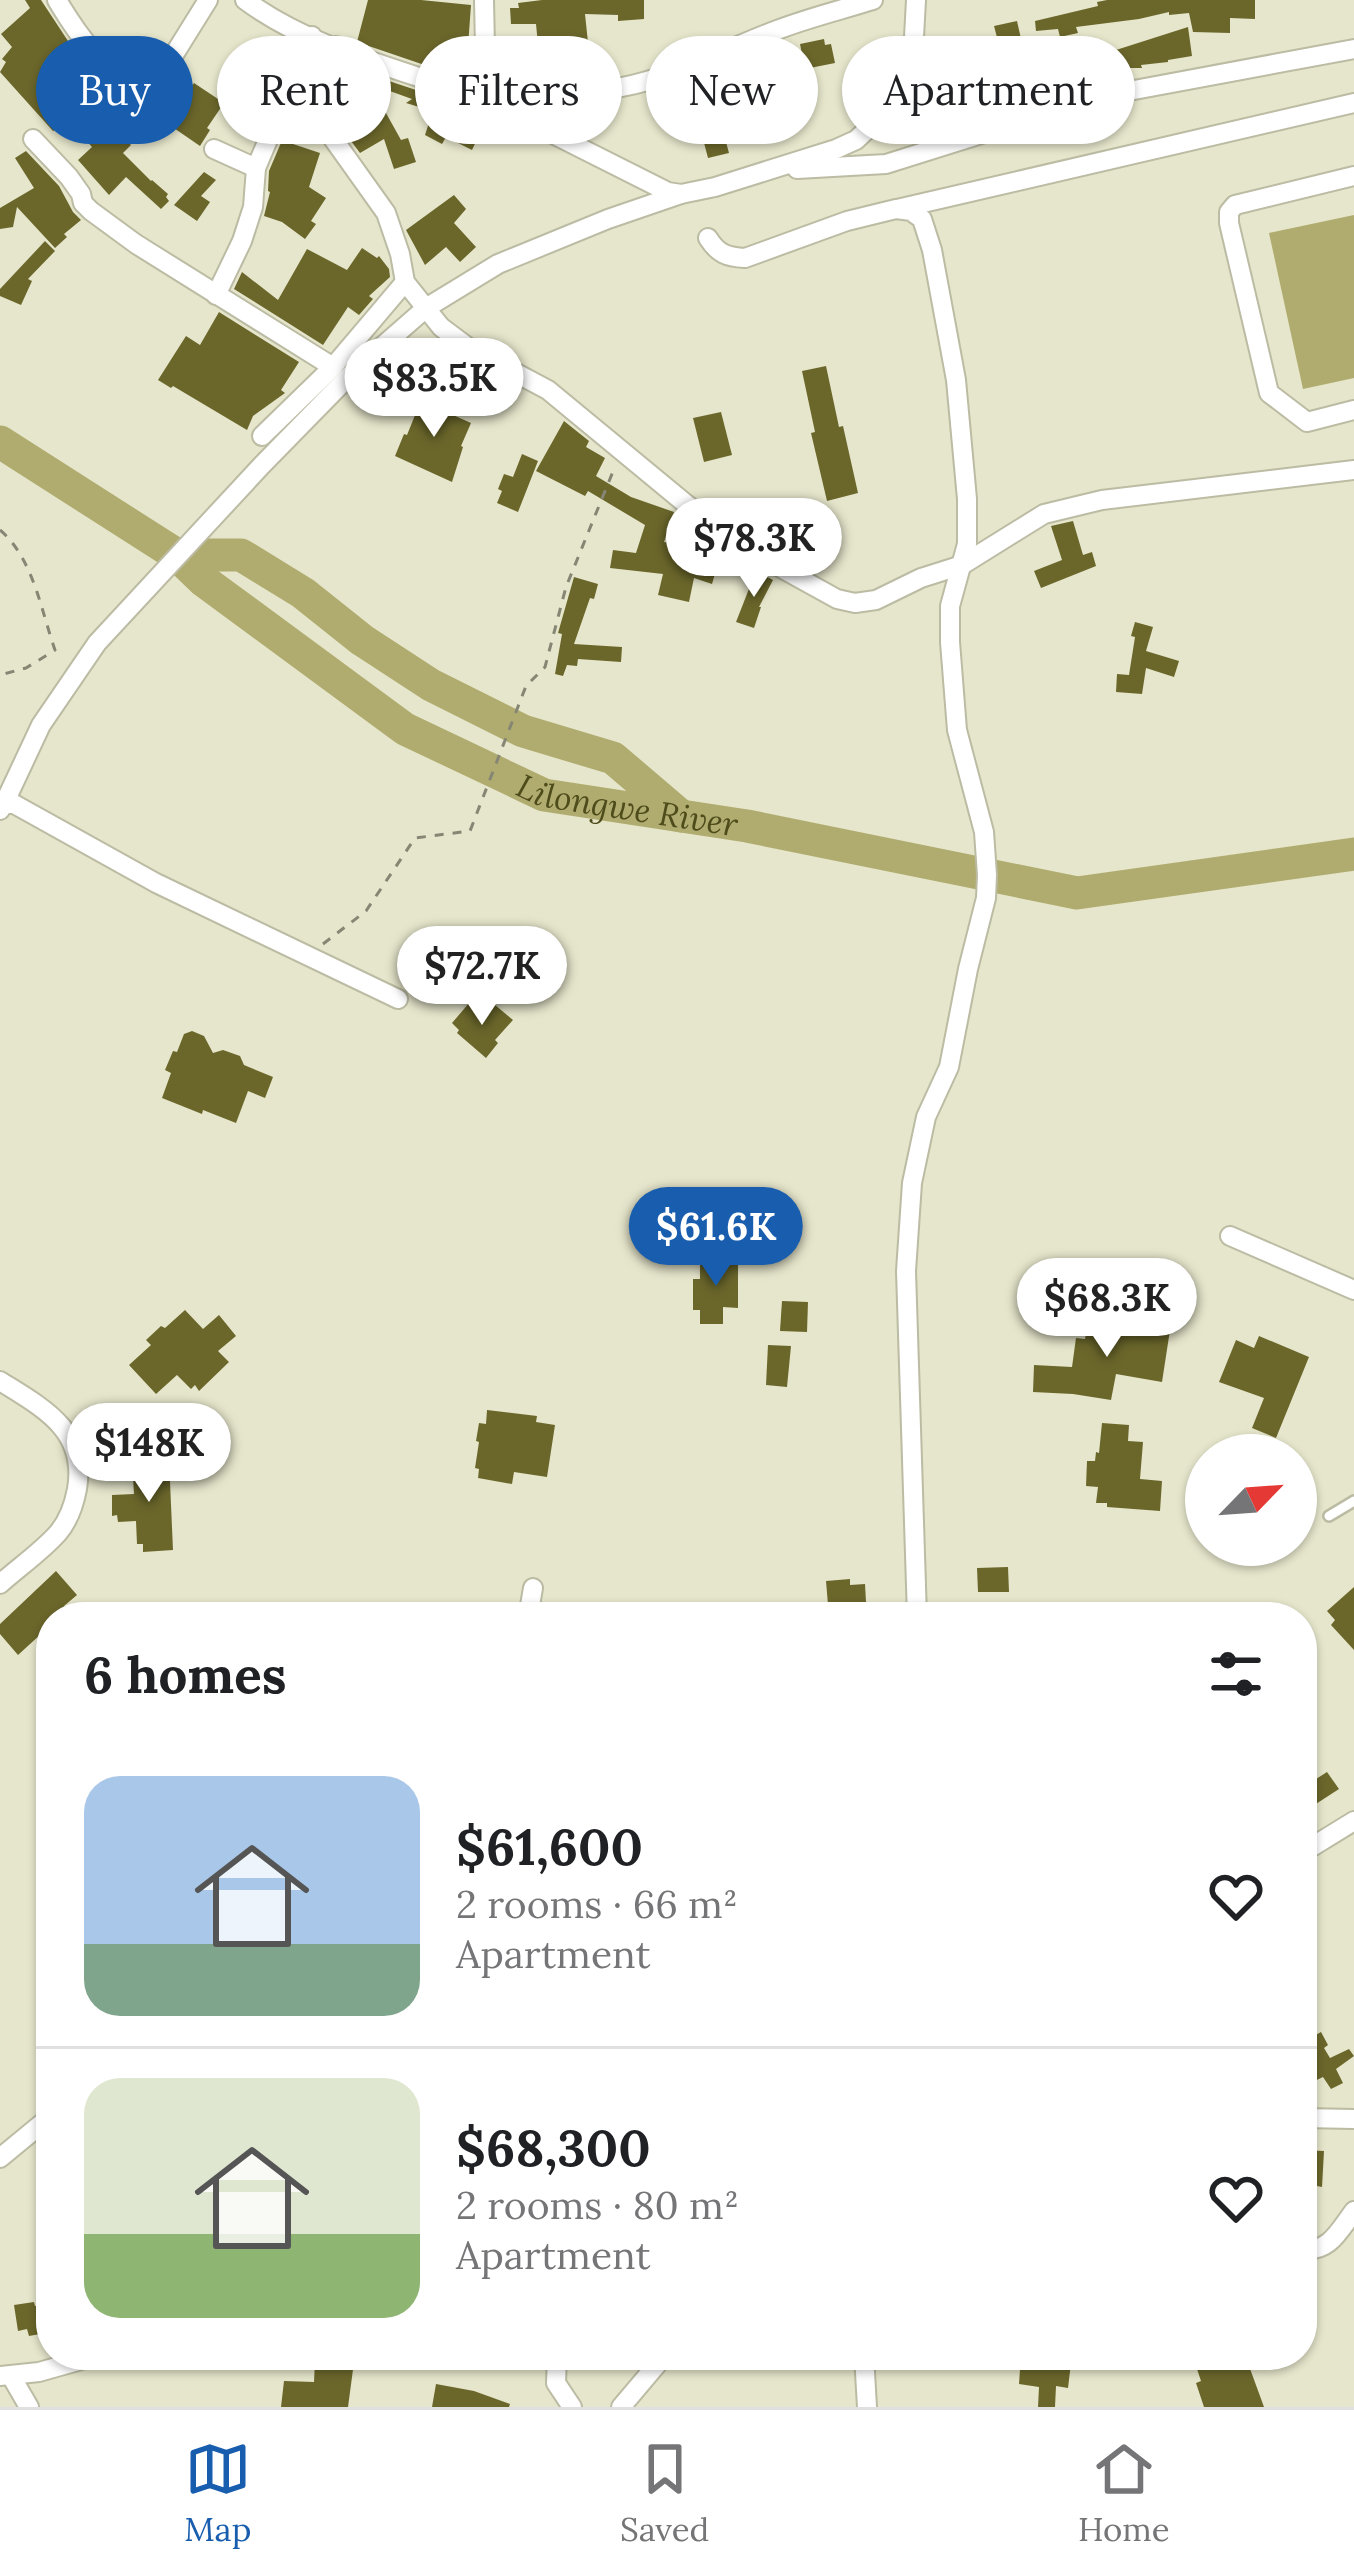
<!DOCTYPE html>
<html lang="en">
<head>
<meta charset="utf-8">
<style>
  body { margin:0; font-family:Lora,serif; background:#f2f2f2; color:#202124; height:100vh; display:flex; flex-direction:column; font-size:45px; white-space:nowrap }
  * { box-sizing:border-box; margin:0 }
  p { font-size:39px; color:#757577 }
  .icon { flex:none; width:66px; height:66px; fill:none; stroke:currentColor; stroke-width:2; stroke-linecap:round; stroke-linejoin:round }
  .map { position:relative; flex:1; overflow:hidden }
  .drawer { position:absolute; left:36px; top:1602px; width:1281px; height:768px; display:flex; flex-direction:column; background:#fff; border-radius:48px; box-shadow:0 3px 9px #0004 }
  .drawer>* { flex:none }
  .top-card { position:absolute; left:36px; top:36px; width:1284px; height:108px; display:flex; gap:24px }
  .needle { width:78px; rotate:65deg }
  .controls { position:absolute; left:1185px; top:1434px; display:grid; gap:24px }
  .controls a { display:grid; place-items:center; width:132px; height:132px; border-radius:50%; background:#fff; box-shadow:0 3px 9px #0004; font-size:60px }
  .price { position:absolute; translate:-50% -102px; padding:0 27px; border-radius:42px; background:#fff; color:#222; font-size:39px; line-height:78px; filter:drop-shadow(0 3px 6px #0008) }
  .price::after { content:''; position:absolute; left:50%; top:72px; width:36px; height:27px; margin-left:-18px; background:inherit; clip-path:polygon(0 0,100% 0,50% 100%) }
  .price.current { background:#195eae; color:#fff }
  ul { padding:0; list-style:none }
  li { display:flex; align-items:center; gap:36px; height:300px; padding:0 48px }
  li+li { border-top:3px solid #e0e0e0 }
  li span { display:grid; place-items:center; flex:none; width:336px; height:240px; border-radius:36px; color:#555 }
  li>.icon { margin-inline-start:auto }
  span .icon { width:144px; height:144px; fill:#fffc; stroke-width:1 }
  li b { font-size:51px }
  h2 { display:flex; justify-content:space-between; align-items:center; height:144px; padding:0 48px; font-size:51px }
  .tag { padding:0 42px; border-radius:54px; background:#fff; box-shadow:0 3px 9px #0004; font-size:42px; line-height:108px }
  .tag.current { background:#195eae; color:#fff }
  .dock { display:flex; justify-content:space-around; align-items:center; height:168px; border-top:3px solid #e0e0e0; background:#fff; font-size:33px; color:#757577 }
  .dock a { display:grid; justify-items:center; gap:6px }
  .dock .current { color:#195eae }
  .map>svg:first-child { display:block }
</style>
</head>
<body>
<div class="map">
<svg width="1354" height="2407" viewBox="0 0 1354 2407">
  <rect width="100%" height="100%" fill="#e6e6cc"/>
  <polygon fill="#b0ac6f" points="1354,215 1354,378 1303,389 1269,233"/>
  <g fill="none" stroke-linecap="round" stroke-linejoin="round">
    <g stroke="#b0ac6f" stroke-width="33">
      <path id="s1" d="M0 442 177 555 204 581 405 729 544 795 747 826 1077 893 1354 854"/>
      <polyline points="177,555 241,555 303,593 362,640 431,685 523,731 613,758 681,816"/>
    </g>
  </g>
  <g fill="#6b672b">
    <polygon points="25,0 41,0 72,47 70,49 93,75 58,106 67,125 53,131 0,72 6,62 2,59 12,47 1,34 30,8"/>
    <polygon points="368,0 421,0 471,5 466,74 442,71 357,42"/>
    <polygon points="542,0 644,0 644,19 618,21 618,15 585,14 589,52 560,57 560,53 539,55 536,24 511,24 510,8 519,8 518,3"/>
    <polygon points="1107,0 1255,0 1255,19 1230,18 1230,33 1193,32 1189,13 1169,15 1169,12 1139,19 1076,27 1078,33 1060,37 1058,29 1036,31 1035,21 1098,6 1097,2"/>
    <polygon points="1017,21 1032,88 1014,92 1016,97 998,102 999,107 976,110 975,102 945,105 943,90 980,86 973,50 999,45 994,26"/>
    <polygon points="1188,27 1192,56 1168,60 1168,62 1141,65 1142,68 1123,68 1096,76 1091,58"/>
    <polygon points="824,39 825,45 831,44 835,63 805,69 800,44"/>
    <polygon points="762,55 780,116 756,123 758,134 726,142 729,153 708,158 698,120 683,123 679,105 704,98 699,77 717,72 717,70 735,62"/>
    <polygon points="350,68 434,96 429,110 406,103 412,99 373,85 356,99 372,123 378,119 374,107 381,104 401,140 408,138 416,162 394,169 384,139 360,153 348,137 360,131 332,94 336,80 341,84"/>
    <polygon points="194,83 224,103 207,128 210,130 200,146 168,124 161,132 146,119 157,106 170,117"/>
    <polygon points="305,86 305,102 290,143 320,153 309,187 326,198 311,221 316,224 305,239 282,222 264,216 270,192 268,191 269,171"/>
    <polygon points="116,94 137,117 120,132 131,145 123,153 151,181 152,180 168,194 166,197 169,201 161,209 126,177 109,195 78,160 92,147 76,129"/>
    <polygon points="437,98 457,105 455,113 478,124 476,129 481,131 472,150 446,137 442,144 425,135"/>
    <polygon points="26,151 59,186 73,212 81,220 64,234 67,237 55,248 17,207 13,227 0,229 0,208 34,188 15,158"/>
    <polygon points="204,172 216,180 201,196 210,202 197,221 174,205"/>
    <polygon points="454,195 466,209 454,223 476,247 460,262 446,247 425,265 406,230"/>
    <polygon points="45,241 55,251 28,279 32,281 21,305 0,296 0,289"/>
    <polygon points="362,248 377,258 379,256 389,269 390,277 369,296 373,299 359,315 348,307 323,345 234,289 242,272 278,300 307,249 347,270"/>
    <polygon points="219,312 299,362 281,390 285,393 253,416 247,430 173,386 171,388 158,380 186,336 200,345"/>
    <polygon points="826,366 839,427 843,426 858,493 827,501 811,433 815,432 802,371"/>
    <polygon points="424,393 438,399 435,407 471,423 461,446 463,447 452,482 395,456 404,434 407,435"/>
    <polygon points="721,412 732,455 704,462 693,418"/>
    <polygon points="564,421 589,441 586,447 605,458 596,476 631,497 674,512 664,542 688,547 687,550 719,560 712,584 694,578 689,602 658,595 663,574 610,568 613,550 636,553 645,525 588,491 585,496 536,471"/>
    <polygon points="522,454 538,461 518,512 497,503 502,491 498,489 504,474 513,477"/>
    <polygon points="1073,521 1083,555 1092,552 1096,566 1041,588 1034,571 1062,560 1051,526"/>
    <polygon points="756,571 773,580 759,607 761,607 754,628 736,622"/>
    <polygon points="574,577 598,584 594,599 590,598 574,644 622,647 621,662 578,659 577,666 567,665 563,676 555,674 562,634 558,633"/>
    <polygon points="1135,622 1153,627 1146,651 1179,661 1174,677 1146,668 1142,694 1116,692 1117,674 1129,675 1135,637 1131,636"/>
    <polygon points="470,1002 486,1016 495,1005 513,1020 495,1040 498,1043 486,1058 457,1033 459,1030 452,1023"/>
    <polygon points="192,1031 204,1036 213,1053 223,1050 240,1056 244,1065 273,1077 265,1098 248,1091 236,1123 203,1110 202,1114 162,1098 171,1073 165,1070 173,1051 177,1052 184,1034"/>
    <polygon points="700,1259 738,1259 738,1308 723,1307 723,1324 700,1324 700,1310 693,1310 693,1279 700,1279"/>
    <polygon points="782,1301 808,1302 807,1332 780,1331"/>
    <polygon points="185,1310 203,1329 219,1315 236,1336 218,1351 229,1362 199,1391 195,1385 191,1389 177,1375 156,1394 129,1365 151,1345 146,1340 161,1326 165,1328"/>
    <polygon points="1089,1317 1170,1330 1162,1382 1116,1374 1111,1400 1073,1394 1033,1392 1034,1365 1072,1367 1076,1338 1085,1339"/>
    <polygon points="1259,1336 1309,1357 1276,1438 1252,1428 1264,1398 1219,1382 1236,1340 1254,1348"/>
    <polygon points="768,1345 791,1346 787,1387 766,1385"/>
    <polygon points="487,1410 537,1416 536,1422 555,1425 547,1477 514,1472 512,1484 478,1478 479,1469 475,1468 479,1442 476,1441 479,1423 486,1424"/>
    <polygon points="1102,1423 1129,1425 1128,1441 1143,1442 1140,1479 1162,1481 1160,1511 1107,1507 1107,1503 1096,1503 1098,1487 1086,1486 1087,1461 1095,1461 1096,1452 1099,1453"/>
    <polygon points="169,1459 173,1550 143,1552 143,1544 137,1544 136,1521 118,1522 117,1515 112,1516 112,1495 134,1494 132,1461"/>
    <polygon points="1008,1567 1009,1592 978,1592 977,1568"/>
    <polygon points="56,1571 77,1595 64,1606 74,1617 51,1617 51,1645 41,1634 18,1655 0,1634 0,1624"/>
    <polygon points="850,1579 850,1585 865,1584 866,1602 856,1603 857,1616 829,1617 826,1581"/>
    <polygon points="1354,1587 1354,1650 1331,1625 1335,1620 1327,1611"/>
    <polygon points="1327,1772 1339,1789 1302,1813 1302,1788"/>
    <polygon points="1321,2032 1328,2045 1324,2048 1330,2058 1349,2049 1354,2056 1336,2069 1343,2083 1331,2089 1323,2077 1302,2087 1302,2071 1317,2064 1305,2041"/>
    <polygon points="1302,2150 1324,2151 1322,2187 1317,2186 1316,2225 1302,2224"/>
    <polygon points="34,2302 35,2306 50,2303 51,2332 29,2336 27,2329 18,2331 14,2305"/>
    <polygon points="1021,2355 1072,2355 1068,2388 1056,2386 1055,2407 1038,2407 1039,2387 1019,2384"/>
    <polygon points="1210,2355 1245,2355 1264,2407 1204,2407 1196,2383 1201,2381 1196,2366 1211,2360"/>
    <polygon points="315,2360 354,2362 348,2407 281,2407 284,2381 314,2382"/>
    <polygon points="436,2384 474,2391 510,2404 509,2407 432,2407"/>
  </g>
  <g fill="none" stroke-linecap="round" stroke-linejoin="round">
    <defs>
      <polyline id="lane" points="1329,1516 1354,1501"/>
      <g id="street">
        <path d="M57 0C75 30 105 77 142 82L175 53 208 0"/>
        <path d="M245 0C308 47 393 67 466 93 512 99 575 97 622 87 675 77 726 49 777 30 808 18 841 10 873 0"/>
        <polyline points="484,0 486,96 491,103 668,192 681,194"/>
        <polyline points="336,46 319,85 318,108 329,133 386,213 400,254 405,282 441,327 469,348 548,390 686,504 763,558 837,599 855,603 876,600 921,578 962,565 1044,514 1102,500 1354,470"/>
        <polyline points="33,139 69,177 81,194 83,203 91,211 136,244 333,367"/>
        <polyline points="214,149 256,168"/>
        <polyline points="797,169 886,164 1102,96 1354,49"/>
        <polyline points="1354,176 1235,205 1229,212 1229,223 1269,393 1307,422 1354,410"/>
        <polyline points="897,209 1354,103"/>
        <path d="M708 238C718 254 727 257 745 258L847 221 896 209 911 211 922 219 932 250 956 380 967 499V544L950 606V642L957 730 984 832 987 875 986 898 968 969 949 1067 926 1117 912 1183 906 1271 917 1617"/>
        <polyline points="216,295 242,241 253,207 256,168 312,36"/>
        <polyline points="262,436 333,367 405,282"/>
        <polyline points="4,804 41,725 97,643 262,465 354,371 426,308 498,264 608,219 681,194 715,187 836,149 856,140 872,125 901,77 914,37 916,0"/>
        <polyline points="0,810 4,804 14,804 156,883 398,999"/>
        <polyline points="1230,1236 1354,1290"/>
        <path d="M0 1381C43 1408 87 1430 77 1489 74 1505 69 1520 58 1533 41 1552 19 1567 0 1584"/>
        <polyline points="528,1617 533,1588"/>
        <polyline points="1302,1853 1354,1821"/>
        <polyline points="1302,2118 1354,2119"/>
        <polyline points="0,2158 51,2116"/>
        <path d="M1302 2249C1329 2253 1339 2231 1354 2211"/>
        <polyline points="557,2355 556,2383 572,2407"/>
        <polyline points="864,2355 867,2407"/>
        <polyline points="0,2376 39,2372 99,2355"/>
        <polyline points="11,2376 29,2407"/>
        <polyline points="621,2407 665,2355"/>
      </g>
    </defs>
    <use href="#lane" stroke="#bcbba3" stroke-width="14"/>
    <use href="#street" stroke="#bcbba3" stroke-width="22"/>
    <g stroke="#868674" stroke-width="3" stroke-dasharray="9 9" stroke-linecap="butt">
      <path d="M0 530C33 558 41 610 55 650L26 668 0 675"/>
      <polyline points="323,944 366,911 415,838 470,831 526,686 545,667 566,587 614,469"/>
    </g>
    <use href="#lane" stroke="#fff" stroke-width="9"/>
    <use href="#street" stroke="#fff" stroke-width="18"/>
  </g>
  <g text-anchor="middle" stroke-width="12" stroke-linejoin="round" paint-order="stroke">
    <g font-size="33" font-style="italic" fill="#4f4c1c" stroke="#e6e6cc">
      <text dy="12" stroke="none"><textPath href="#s1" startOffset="735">Lilongwe River</textPath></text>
    </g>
  </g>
</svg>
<div class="controls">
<a><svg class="needle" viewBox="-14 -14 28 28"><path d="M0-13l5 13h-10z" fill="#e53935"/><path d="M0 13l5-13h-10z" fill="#757577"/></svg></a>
</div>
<b class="price" style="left:434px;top:440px">$83.5K</b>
<b class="price" style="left:754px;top:600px">$78.3K</b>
<b class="price" style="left:482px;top:1028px">$72.7K</b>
<b class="price current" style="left:716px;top:1289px">$61.6K</b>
<b class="price" style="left:1107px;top:1360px">$68.3K</b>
<b class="price" style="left:149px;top:1505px">$148K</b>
<div class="top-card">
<a class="tag current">Buy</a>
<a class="tag">Rent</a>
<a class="tag">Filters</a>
<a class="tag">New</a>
<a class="tag">Apartment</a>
</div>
<section class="drawer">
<h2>6 homes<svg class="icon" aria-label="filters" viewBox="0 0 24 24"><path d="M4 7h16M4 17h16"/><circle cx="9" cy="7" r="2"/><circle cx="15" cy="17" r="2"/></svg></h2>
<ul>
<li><span style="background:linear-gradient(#a9c7e8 70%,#7fa58c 0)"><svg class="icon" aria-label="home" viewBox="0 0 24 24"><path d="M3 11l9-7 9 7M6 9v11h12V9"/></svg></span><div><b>$61,600</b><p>2 rooms · 66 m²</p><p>Apartment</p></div><svg class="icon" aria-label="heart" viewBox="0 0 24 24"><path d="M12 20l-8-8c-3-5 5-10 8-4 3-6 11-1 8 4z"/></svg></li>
<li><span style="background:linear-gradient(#dfe7d0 65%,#8fb573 0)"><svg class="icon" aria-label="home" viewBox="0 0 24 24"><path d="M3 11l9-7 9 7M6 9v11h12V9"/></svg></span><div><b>$68,300</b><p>2 rooms · 80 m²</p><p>Apartment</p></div><svg class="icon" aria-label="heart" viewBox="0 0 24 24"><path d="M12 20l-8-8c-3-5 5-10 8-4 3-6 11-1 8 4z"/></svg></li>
</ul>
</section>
</div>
<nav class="dock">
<a class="current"><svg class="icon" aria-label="map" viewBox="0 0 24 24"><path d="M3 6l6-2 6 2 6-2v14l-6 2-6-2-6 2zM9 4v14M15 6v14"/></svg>Map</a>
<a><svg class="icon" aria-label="saved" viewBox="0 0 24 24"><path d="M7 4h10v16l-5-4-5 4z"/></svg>Saved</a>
<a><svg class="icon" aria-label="home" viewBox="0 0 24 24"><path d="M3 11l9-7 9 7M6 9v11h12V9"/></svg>Home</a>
</nav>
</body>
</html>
